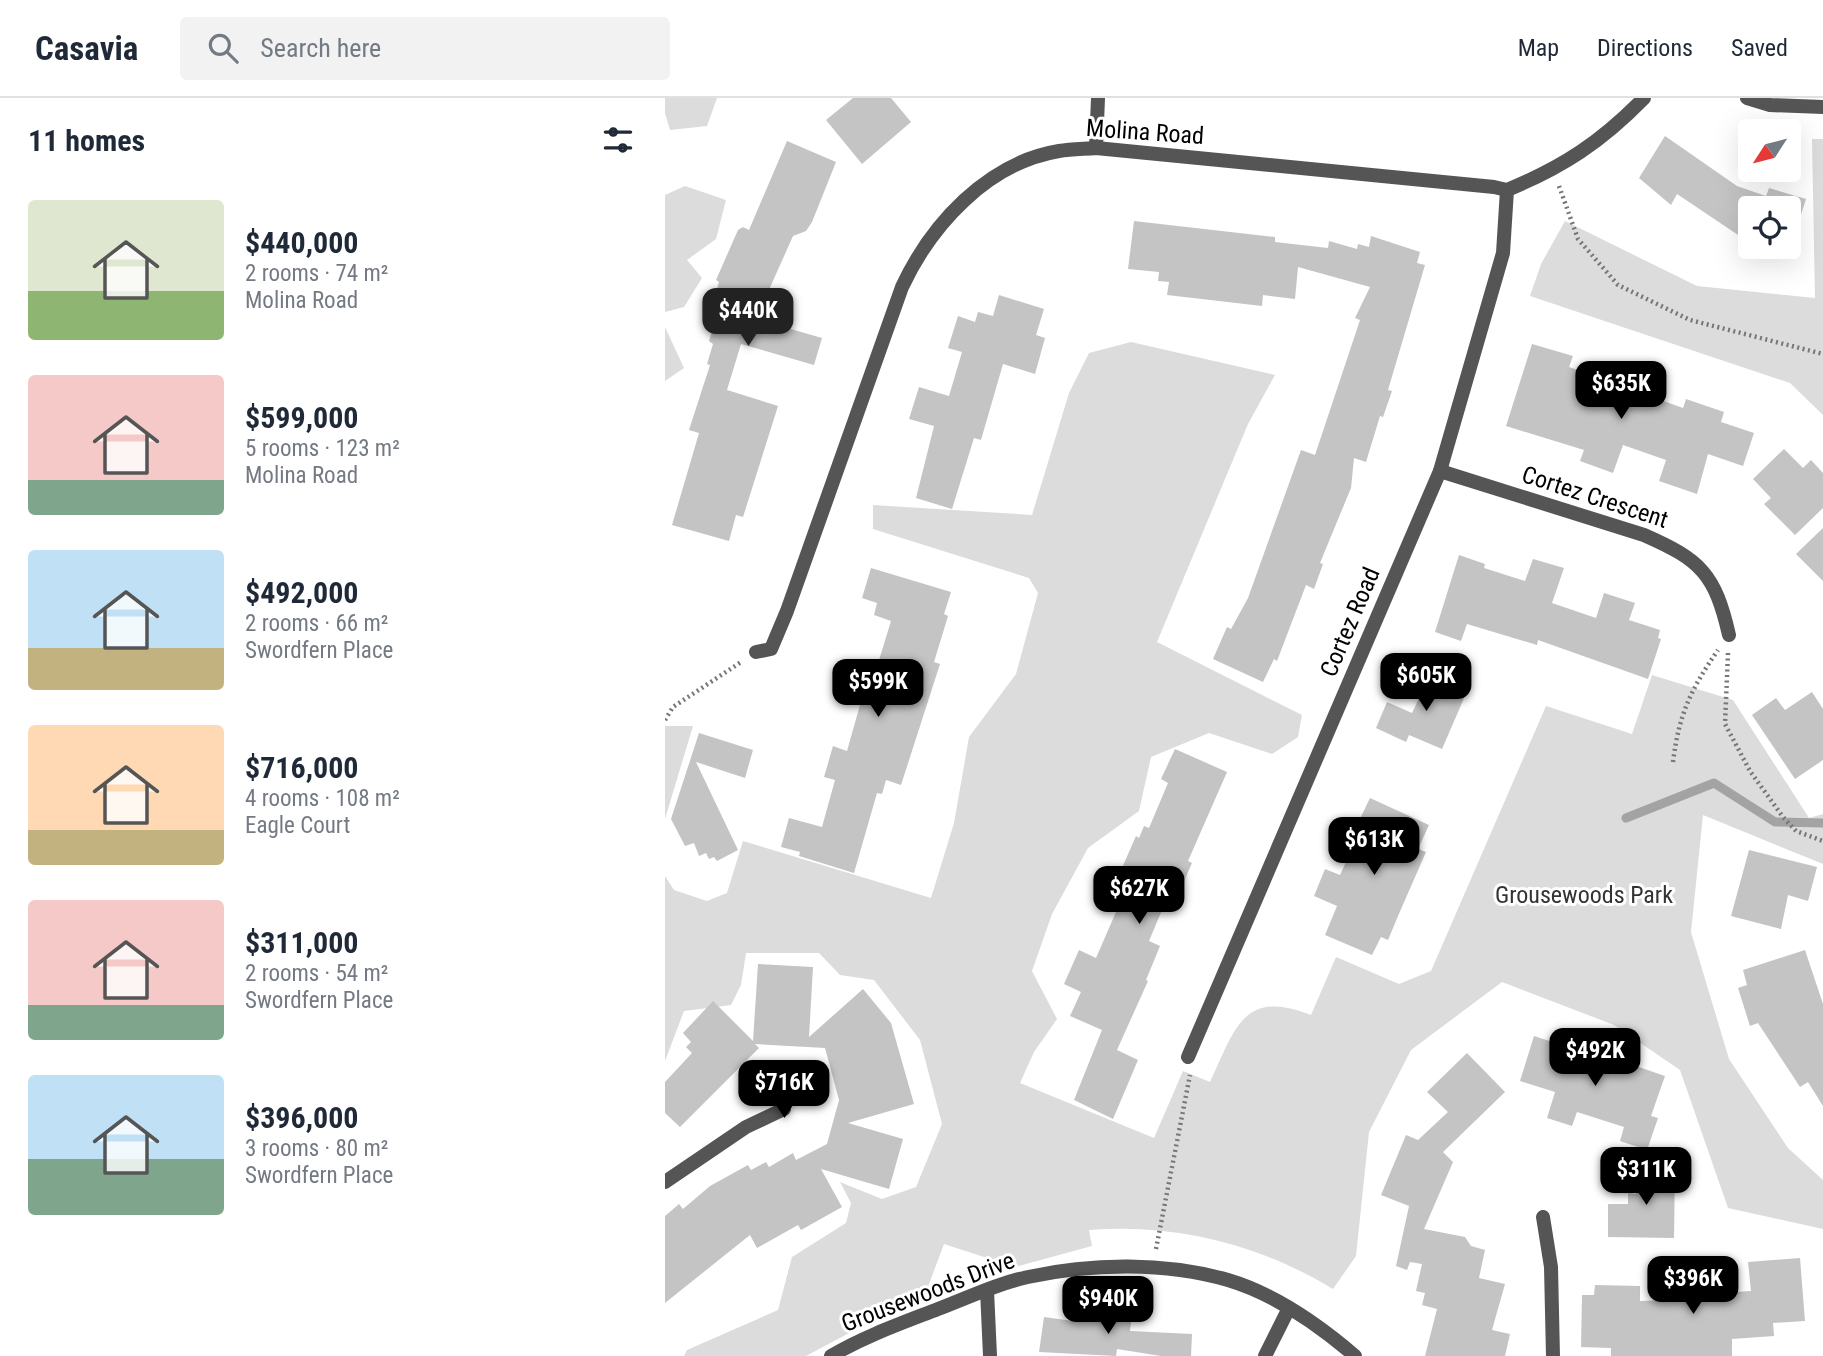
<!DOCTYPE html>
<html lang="en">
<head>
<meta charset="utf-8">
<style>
  body { margin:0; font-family:"Roboto Condensed",sans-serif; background:#f2f2f3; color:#1f2937; height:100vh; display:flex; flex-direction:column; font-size:26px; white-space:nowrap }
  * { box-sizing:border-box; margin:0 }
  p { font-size:23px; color:#747a83 }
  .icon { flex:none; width:38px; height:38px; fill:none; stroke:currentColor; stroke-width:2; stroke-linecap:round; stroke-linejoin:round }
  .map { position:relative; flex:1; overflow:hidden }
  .sheet { display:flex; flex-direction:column; background:#fff; width:665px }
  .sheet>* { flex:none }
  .needle { width:46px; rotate:234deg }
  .buttons { position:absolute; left:1073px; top:21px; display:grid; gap:14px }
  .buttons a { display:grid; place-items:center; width:63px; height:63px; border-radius:7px; background:#fff; box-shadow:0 7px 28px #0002; font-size:35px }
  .price { position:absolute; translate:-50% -60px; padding:0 16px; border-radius:14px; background:#000; color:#fff; font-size:23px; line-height:46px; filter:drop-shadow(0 2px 4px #0008) }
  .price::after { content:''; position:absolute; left:50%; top:42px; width:21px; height:16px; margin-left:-10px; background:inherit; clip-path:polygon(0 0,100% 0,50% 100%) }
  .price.current { background:#222; color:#fff }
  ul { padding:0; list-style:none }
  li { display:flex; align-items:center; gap:21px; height:175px; padding:0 28px }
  li span { display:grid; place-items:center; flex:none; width:196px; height:140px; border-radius:7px; color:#555 }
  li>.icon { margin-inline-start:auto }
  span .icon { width:84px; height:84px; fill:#fffc; stroke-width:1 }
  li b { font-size:30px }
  h2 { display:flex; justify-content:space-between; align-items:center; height:84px; padding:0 28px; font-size:30px }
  header { display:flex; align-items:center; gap:42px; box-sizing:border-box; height:98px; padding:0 35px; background:#fff; border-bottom:2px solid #e0e1e3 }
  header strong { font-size:33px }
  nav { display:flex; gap:38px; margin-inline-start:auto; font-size:24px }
  .search { width:490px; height:63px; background:#f2f2f3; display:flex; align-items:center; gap:18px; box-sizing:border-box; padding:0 24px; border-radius:7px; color:#747a83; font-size:26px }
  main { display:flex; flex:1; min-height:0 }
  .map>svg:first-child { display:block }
</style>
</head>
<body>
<header>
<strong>Casavia</strong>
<div class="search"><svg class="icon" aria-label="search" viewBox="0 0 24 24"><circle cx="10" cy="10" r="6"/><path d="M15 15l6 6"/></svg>Search here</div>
<nav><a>Map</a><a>Directions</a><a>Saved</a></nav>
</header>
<main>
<section class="sheet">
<h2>11 homes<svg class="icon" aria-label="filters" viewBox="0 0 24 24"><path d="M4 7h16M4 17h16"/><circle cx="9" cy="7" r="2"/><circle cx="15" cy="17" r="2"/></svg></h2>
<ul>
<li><span style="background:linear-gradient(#dfe7d0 65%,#8fb573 0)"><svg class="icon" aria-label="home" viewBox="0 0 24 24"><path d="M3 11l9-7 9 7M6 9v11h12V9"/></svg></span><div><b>$440,000</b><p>2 rooms · 74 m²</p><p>Molina Road</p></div></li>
<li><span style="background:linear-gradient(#f6c9c9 75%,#7fa58c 0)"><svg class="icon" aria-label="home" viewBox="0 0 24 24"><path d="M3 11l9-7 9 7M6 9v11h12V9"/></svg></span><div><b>$599,000</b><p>5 rooms · 123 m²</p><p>Molina Road</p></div></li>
<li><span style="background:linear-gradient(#bfe0f5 70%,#c2b280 0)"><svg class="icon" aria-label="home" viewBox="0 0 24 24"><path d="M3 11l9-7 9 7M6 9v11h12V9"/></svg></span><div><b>$492,000</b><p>2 rooms · 66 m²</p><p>Swordfern Place</p></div></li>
<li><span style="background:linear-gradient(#ffd9b3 75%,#c2b280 0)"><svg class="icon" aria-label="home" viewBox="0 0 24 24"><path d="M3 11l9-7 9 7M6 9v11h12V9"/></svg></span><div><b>$716,000</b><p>4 rooms · 108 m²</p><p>Eagle Court</p></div></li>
<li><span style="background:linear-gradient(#f6c9c9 75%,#7fa58c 0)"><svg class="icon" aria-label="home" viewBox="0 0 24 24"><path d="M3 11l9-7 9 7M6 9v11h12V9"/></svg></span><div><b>$311,000</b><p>2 rooms · 54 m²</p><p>Swordfern Place</p></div></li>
<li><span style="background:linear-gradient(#bfe0f5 60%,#7fa58c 0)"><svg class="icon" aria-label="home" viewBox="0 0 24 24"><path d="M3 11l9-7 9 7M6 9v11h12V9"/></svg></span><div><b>$396,000</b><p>3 rooms · 80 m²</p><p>Swordfern Place</p></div></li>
</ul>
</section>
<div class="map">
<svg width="1158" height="1258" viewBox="0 0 1158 1258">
  <rect width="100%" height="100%" fill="#fff"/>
  <g fill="#dcdcdc">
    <polygon points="0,0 52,0 42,28 5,32 0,15"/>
    <polygon points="1147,41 1158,41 1158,317 1125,285 865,198 876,166 900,123 1032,188 1150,200"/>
    <polygon points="20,88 61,102 51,141 22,162 37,180 19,209 0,214 0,97"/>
    <polygon points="0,229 19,270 0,283"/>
    <path d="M466 244 610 277 583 326 492 544 637 617 633 639 607 656 544 635 486 659 474 713 423 750 387 816 367 873 392 921 369 954 355 985 489 1040 518 973 545 984C570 931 578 890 646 917L671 859 734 886 766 873 881 608 967 636 987 577 1068 602 1144 720 1158 716V766L1038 717 1026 834 1064 961 1123 1050 1158 1082V1131L1063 1110 1015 972 949 927 837 884 746 952 704 1034 691 1158 668 1191C594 1146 510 1125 424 1132L427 1148 350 1169 279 1146 261 1194 141 1258H19L22 1252 113 1212 127 1159 181 1125 186 1105 175 1084 217 1101 251 1089 277 1026 255 942 209 882 175 877 154 855H81L76 887 66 907 19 913 0 963V778L9 792 42 803 62 795 78 743 266 800 289 725 304 639 351 576 373 495 364 480 208 431V407L367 417 404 295 424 255Z"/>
    <polygon points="0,628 28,628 0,721"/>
  </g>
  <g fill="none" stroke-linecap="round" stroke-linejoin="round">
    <polyline stroke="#a3a3a3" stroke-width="9" points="961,720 1049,685 1110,724 1158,725"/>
  </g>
  <g fill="#c4c4c4">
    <polygon points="188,0 226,0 246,24 197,66 161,22"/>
    <polygon points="1000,38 1072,88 1101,98 1104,90 1141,101 1123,157 1096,149 1124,149 1124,110 1085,110 1085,145 1012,96 1006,107 974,80"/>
    <polygon points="122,43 171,64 147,124 141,133 128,138 91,221 157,240 149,267 76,246 62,292 113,308 78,419 71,417 64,443 7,427 34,335 24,332 45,267 42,266 48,246 44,243 48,230 41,228 54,184 51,182 73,132 78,129 84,132"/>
    <polygon points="469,123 610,139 610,144 663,150 664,143 692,151 693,146 704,149 706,138 755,154 752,165 760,167 723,292 727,293 718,319 715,318 701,364 689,360 686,390 655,465 658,466 649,491 641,487 612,563 609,561 598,584 548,561 562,529 566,531 583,500 636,352 650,357 695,222 690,220 705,189 633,169 630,201 598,197 597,208 502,197 504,184 493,183 494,174 463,171"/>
    <polygon points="334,197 379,211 371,237 380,240 370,276 338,266 316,342 309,340 287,411 251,400 269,328 244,321 254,289 284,298 297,254 283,250 293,218 310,224 313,214 328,218"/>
    <polygon points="867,246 908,258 904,269 1018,310 1021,301 1059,314 1056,324 1089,335 1078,368 1043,356 1032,396 994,383 1001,362 958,347 948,375 915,363 919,352 841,328"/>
    <polygon points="1119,351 1138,370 1146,362 1158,375 1158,410 1130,437 1099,406 1106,400 1088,381"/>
    <polygon points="1158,430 1158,483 1131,456"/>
    <polygon points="794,457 820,466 819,470 860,483 868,461 899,470 887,505 931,520 939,495 970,505 964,522 995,532 993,540 996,541 983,581 873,542 872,547 802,526 796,543 770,534"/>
    <polygon points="206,470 286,494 279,516 283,518 269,564 275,566 236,687 221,682 217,696 212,695 189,775 134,758 135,754 116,749 124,720 157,729 170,682 159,679 168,648 182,653 195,607 175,601 185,568 210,575 226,523 209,517 212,505 197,500"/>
    <polygon points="766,575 803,591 777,651 744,637 741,644 711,630 722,604 747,615"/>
    <polygon points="1147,594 1158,611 1158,662 1130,681 1087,617 1111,600 1120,612"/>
    <polygon points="34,635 88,652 80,680 31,664 73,752 52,763 49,759 44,761 41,755 34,758 29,745 20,748 6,721"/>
    <polygon points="510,651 562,674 523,763 527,765 510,804 502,800 484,843 495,848 481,882 483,883 452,952 473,962 448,1021 409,1002 437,932 405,918 416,894 399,886 414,852 431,860 464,784 453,779 471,738 474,740 479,728 484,730 503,685 496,681"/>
    <polygon points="705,700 764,727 753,751 761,754 733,818 723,842 716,839 707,857 660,837 672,808 649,798 660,771 675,777 696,731 691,729"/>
    <polygon points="1084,752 1152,769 1143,803 1123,797 1116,831 1066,818"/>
    <polygon points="1140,852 1158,906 1158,1008 1143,984 1135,989 1093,925 1085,928 1073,890 1082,887 1078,872"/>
    <polygon points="93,866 148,869 144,939 198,891 226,925 249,1006 183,1025 238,1041 224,1091 156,1071 177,1109 136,1132 133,1127 92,1150 85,1137 0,1205 0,1118 14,1106 18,1111 45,1088 83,1067 86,1072 101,1064 104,1069 128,1055 131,1062 162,1046 174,1002 160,950 90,946 94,950 15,1029 0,1015 0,984 27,955 21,949 26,944 18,935 48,903 88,943"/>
    <polygon points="869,938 903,949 904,945 1000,978 986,1018 993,1020 982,1052 955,1043 959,1029 912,1014 907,1028 882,1020 890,994 855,983"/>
    <polygon points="802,955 840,994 778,1054 788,1064 759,1131 800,1139 806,1148 820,1152 814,1180 840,1186 827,1232 845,1236 840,1258 760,1258 772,1211 757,1207 760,1195 751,1193 757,1166 745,1164 742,1172 731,1168 744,1108 716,1097 741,1037 753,1042 783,1014 762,994"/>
    <polygon points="971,1070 1010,1071 1009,1140 943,1139 943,1106 963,1106 963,1095 971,1096"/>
    <polygon points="1135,1160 1140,1223 1108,1225 1109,1238 1067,1241 1067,1258 946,1258 946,1250 916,1249 917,1197 929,1197 930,1187 975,1188 975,1203 1041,1201 1041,1196 1086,1193 1083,1164"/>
    <polygon points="410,1208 467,1216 465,1233 527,1236 526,1258 496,1258 452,1251 451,1258 374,1254 379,1219 408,1223"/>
  </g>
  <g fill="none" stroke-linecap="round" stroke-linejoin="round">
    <g stroke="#777" stroke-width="4.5" stroke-dasharray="2 3.5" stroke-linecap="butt">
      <polyline points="894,88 913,141 953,187 1025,222 1158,256"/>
      <polyline points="1063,555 1060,626 1085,673 1118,719 1131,733 1158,743"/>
      <polyline points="0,622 8,609 76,564"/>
      <path d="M1008 664C1014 616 1026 591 1053 552"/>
      <polyline points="491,1151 525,977"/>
    </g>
    <g stroke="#555" stroke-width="14">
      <polyline points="1082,0 1105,7 1158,9"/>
      <polyline points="431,50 433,0"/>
      <path d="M775 373 979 437C1036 462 1050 476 1064 537"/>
      <path d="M91 554 106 551 122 513 237 189C266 127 322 65 394 53 406 51 419 51 431 50L829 89 842 92C898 69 936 44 979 0"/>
      <polyline points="523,959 775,373 838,155 842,92"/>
      <polyline points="0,1084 81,1029 119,1011"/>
      <polyline points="878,1119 886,1169 888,1258"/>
      <polyline points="322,1192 325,1258"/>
      <path d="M166 1258C200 1238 237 1225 273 1211 302 1200 333 1185 363 1179 427 1165 500 1164 563 1182 610 1196 654 1227 690 1258"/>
      <polyline points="600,1258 624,1210"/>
    </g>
  </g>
  <g text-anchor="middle" stroke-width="6" stroke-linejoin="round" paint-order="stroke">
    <g font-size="24" fill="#000" stroke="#fff">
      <text transform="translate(480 34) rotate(4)" y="8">Molina Road</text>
      <text transform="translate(930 399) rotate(18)" y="8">Cortez Crescent</text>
      <text transform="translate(685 524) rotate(-67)" y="8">Cortez Road</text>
      <text transform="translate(263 1194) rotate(-21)" y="8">Grousewoods Drive</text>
    </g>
    <g font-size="24" fill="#333" stroke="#fff">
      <text x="919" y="805">Grousewoods Park</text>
    </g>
  </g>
</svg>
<div class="buttons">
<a><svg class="needle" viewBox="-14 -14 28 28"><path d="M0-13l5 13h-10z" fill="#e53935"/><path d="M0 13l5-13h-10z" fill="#747a83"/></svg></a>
<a><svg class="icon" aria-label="locate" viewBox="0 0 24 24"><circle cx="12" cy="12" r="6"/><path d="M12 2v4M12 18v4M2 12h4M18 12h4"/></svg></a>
</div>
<b class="price current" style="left:83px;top:250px">$440K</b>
<b class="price" style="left:956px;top:323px">$635K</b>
<b class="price" style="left:761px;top:615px">$605K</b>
<b class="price" style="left:213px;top:621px">$599K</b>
<b class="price" style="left:709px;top:779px">$613K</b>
<b class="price" style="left:474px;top:828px">$627K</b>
<b class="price" style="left:930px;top:990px">$492K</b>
<b class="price" style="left:119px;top:1022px">$716K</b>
<b class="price" style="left:981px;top:1109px">$311K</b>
<b class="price" style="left:1028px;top:1218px">$396K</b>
<b class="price" style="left:443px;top:1238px">$940K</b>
</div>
</main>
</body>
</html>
